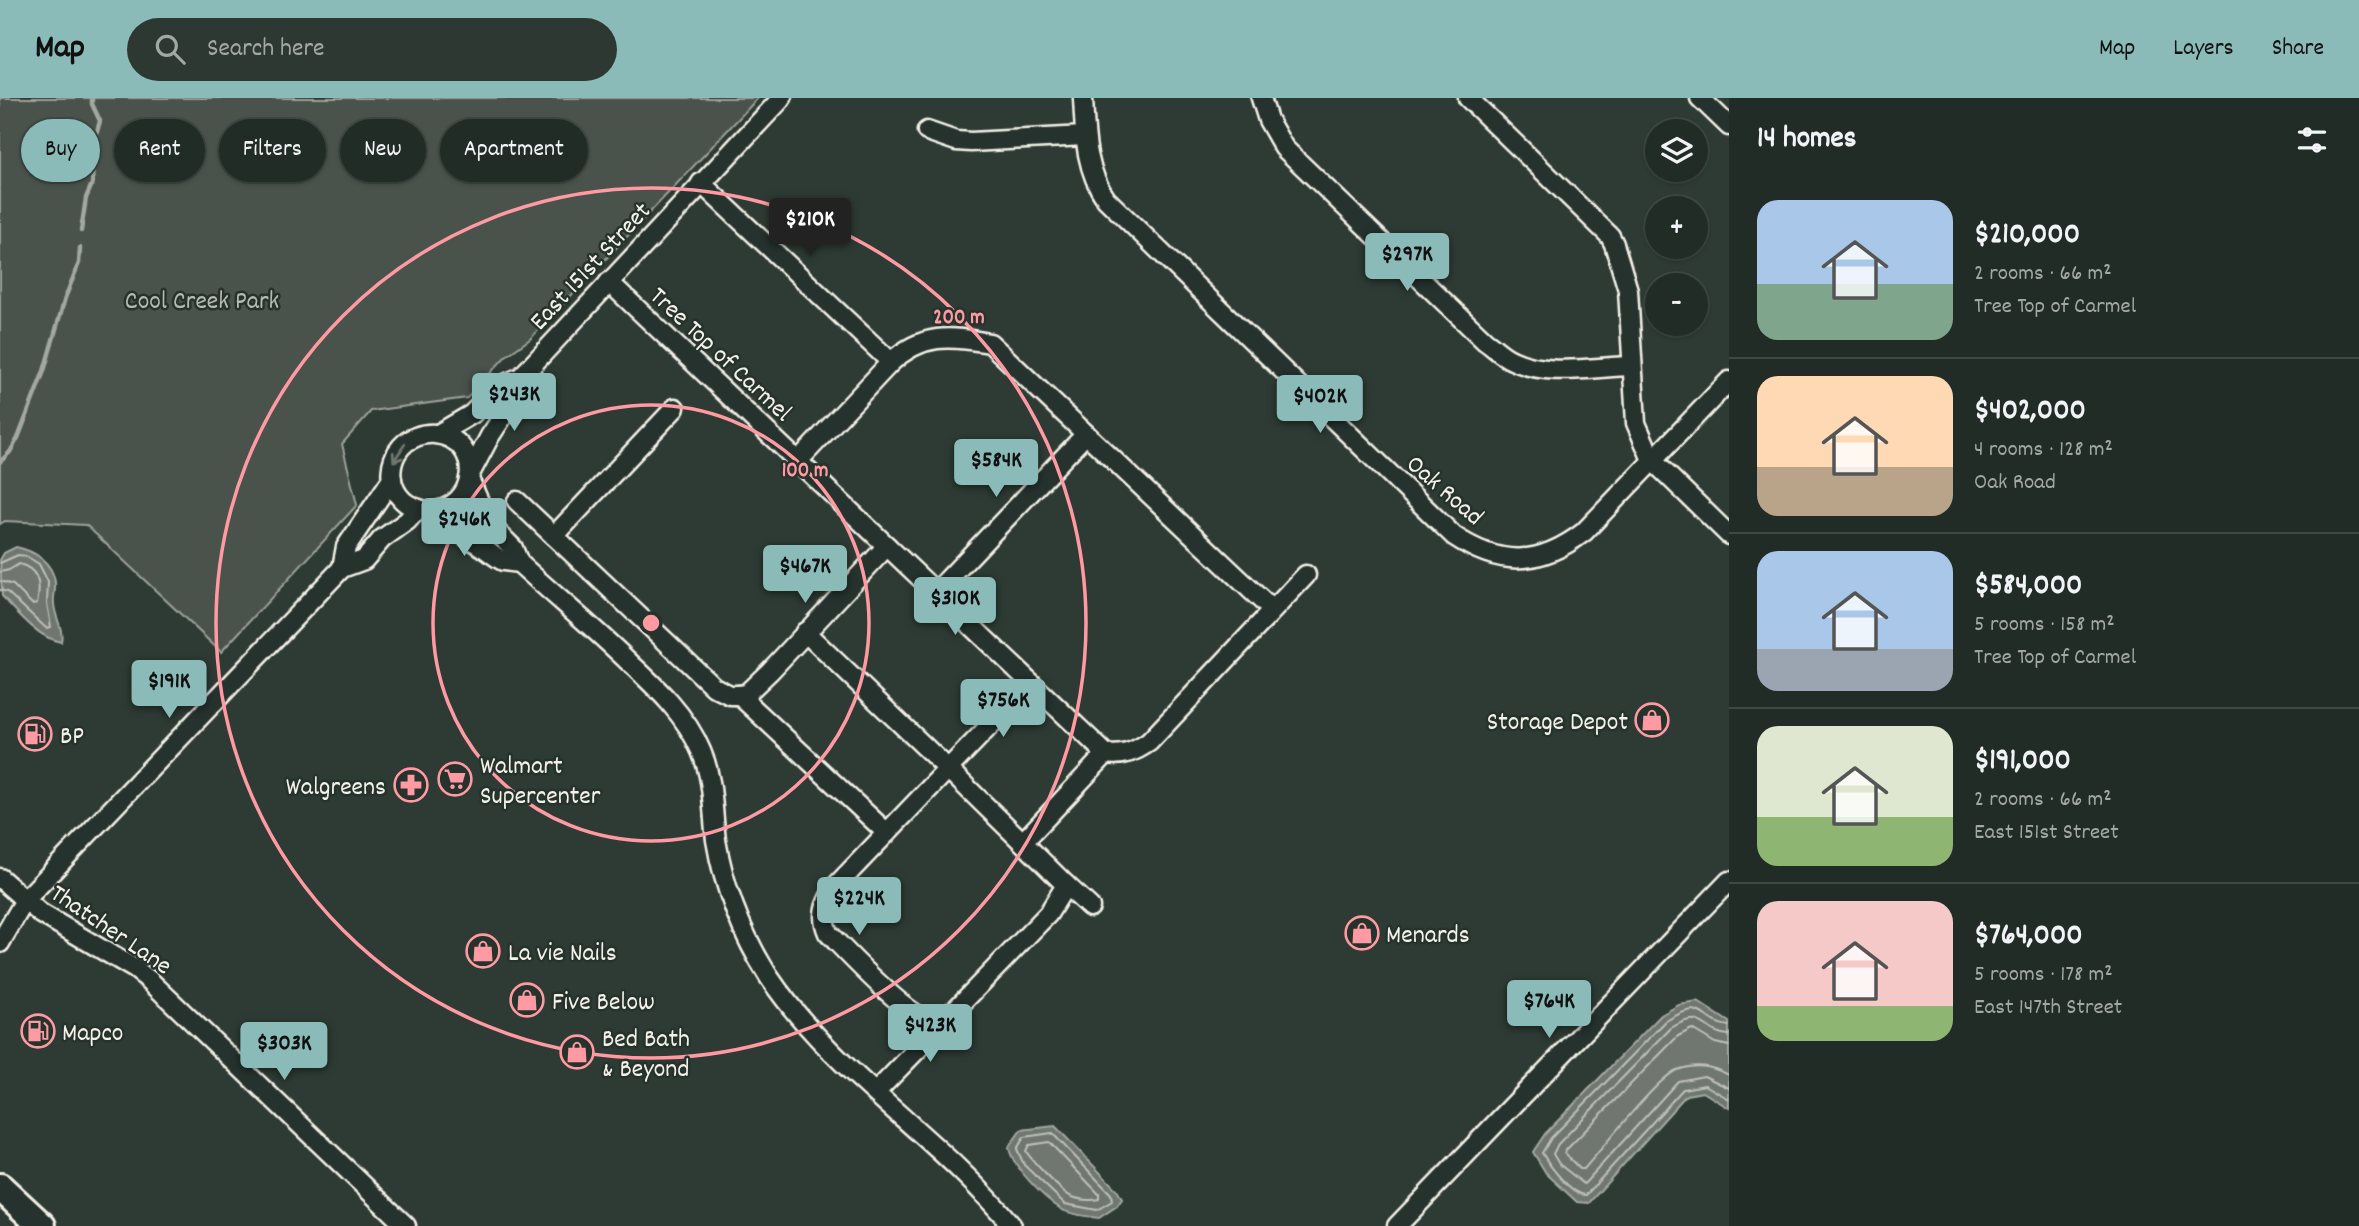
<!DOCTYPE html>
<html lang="en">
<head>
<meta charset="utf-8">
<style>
  body { margin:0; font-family:Dekko,sans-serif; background:#2e3833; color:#f1f3f6; height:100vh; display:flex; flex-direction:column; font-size:26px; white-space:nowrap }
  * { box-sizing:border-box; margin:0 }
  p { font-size:23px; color:#a2a7a7 }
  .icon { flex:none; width:38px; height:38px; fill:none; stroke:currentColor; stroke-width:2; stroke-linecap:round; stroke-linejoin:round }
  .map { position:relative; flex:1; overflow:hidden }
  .panel { display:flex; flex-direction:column; background:#222c27; width:630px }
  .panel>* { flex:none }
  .banner { position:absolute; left:21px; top:21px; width:665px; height:63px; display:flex; gap:14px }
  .fabs { position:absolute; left:1645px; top:21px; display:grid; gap:14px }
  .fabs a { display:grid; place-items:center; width:63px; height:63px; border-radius:50%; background:#222c27; box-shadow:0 2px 5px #0004,0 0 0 2px #3f4844; font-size:35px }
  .price { position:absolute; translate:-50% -60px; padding:0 16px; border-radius:7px; background:#8bbbb9; color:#111; font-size:23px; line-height:46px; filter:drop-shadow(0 2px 4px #0008) }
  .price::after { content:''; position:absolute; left:50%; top:42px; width:21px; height:16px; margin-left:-10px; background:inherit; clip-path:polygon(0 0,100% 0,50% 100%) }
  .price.current { background:#222; color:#fff }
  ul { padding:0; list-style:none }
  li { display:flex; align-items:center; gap:21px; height:175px; padding:0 28px }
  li+li { border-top:2px solid #3f4844 }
  li span { display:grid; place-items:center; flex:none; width:196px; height:140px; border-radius:21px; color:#555 }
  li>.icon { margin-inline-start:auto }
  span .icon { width:84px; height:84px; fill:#fffc; stroke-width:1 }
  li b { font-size:30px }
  h2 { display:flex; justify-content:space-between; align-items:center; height:84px; padding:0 28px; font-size:30px }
  .tag { padding:0 24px; border-radius:32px; background:#222c27; box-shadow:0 2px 5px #0004,0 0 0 2px #3f4844; font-size:24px; line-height:63px }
  .tag.current { background:#8bbbb9; color:#111 }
  header { display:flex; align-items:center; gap:42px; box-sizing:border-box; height:98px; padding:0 35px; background:#8bbbb9; color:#111 }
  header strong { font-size:33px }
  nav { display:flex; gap:38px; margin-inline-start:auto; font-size:24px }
  .search { width:490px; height:63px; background:#2e3833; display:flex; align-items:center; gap:18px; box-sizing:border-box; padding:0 24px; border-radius:38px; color:#a2a7a7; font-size:26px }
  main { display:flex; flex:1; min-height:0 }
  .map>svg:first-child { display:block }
</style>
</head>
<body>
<header>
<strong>Map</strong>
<div class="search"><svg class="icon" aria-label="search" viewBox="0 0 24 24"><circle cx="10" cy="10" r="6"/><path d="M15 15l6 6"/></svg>Search here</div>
<nav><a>Map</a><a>Layers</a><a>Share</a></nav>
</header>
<main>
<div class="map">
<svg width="1729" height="1128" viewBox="0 0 1729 1128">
  <rect width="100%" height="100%" fill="#2e3b34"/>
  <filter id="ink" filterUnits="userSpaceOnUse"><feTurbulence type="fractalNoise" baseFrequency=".0143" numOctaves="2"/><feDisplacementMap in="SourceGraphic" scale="14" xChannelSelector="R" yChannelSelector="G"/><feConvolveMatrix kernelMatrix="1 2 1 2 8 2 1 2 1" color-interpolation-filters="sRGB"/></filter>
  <g filter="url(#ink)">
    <polygon fill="#48524c" stroke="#9ea29a" stroke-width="2" points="0,0 758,0 530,241 506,258 467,300 371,313 342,346 357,407 221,554 86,427 5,423 0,426"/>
    <g fill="#6f7770" stroke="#a4a8a0" stroke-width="2">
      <path d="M16 449C35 453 52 464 55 484 56 492 53 499 54 506 55 520 64 531 61 544 39 541 17 514 2 498L0 462 4 455Z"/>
      <polygon points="1698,904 1729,924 1729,1010 1703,994 1686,997 1589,1105 1577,1104 1546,1075 1533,1054 1545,1036 1661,917 1679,907"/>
      <path d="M1055 1028 1117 1092 1122 1101 1117 1108 1099 1120C1088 1118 1070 1117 1061 1111 1045 1101 1011 1068 1009 1049L1021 1032Z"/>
    </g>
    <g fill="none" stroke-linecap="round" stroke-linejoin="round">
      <g stroke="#bfc0b8" stroke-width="2">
        <polyline points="0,465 18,457 26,458 39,466 48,484 47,505 51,529 46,530 7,494 0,492"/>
        <path d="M0 474 9 472 19 466C39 471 41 488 37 505L32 506 13 487 0 483"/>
        <path d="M1729 928C1697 924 1707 898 1666 923L1551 1040 1542 1055C1550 1068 1570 1096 1586 1097L1683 991 1705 987 1729 1001"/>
        <path d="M1729 937C1700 935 1706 909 1671 930L1558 1046 1553 1056 1559 1066 1584 1086 1678 983 1704 978 1729 990"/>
        <path d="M1729 948 1715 945 1692 931 1678 938 1566 1052 1565 1056 1580 1071H1584C1602 1051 1657 980 1677 972 1696 965 1711 968 1729 977"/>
        <polygon points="1052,1035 1111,1096 1112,1103 1097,1112 1065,1106 1024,1067 1017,1051 1024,1039"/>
        <path d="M1049 1044 1099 1096V1101C1092 1103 1078 1102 1070 1098 1061 1093 1031 1062 1026 1053L1029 1047Z"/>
      </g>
      <g stroke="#a4a8a0" stroke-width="4.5">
        <polyline points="81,133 86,100 92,86 94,44 100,23 92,6 92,0"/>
        <polyline points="0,364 10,354 18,340 44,273 65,200 79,165 80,150"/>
      </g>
      <defs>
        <g id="minor">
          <path d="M1083 0C1085 37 1085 70 1106 101L1454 438C1500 469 1540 468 1584 434L1729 283"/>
          <path d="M1261 0 1268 22 1284 50 1485 243C1494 249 1502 258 1512 262 1547 279 1594 269 1632 268"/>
          <polyline points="1468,0 1610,138 1614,146 1628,192 1636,325 1652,362 1729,437"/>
          <polyline points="1700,0 1729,28"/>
          <polyline points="927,33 956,43 971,44 1085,38"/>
          <polyline points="701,85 891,264"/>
          <path d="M609 184 1106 656C1123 659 1136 653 1149 644L1306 477"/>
          <polyline points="438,336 472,316 498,289 521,279 782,0"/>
          <path d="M798 363 891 264C923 235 949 238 990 245L1272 512"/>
          <polyline points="470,376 490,338 515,300 521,279"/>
          <path d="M469 381 489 426 513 450 519 465C555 498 593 529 629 564 657 590 686 617 701 653 714 682 712 712 716 742 724 790 743 838 769 879 834 976 939 1038 1012 1128"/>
          <polyline points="517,403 714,589 730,597 739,597 887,735"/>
          <path d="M427 414C480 413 485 341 435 336 422 335 409 340 401 349 389 363 388 384 399 398 407 409 416 409 427 414 431 416 435 421 439 423 453 431 468 439 481 448 488 452 496 460 503 463 508 464 514 464 519 465"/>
          <polyline points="554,438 675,310"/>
          <polyline points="342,470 346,449 392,381"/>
          <polyline points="936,494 1086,336"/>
          <path d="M805 534 948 671 834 790C825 807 820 817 828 835 847 854 908 921 932 922 942 922 949 916 956 911L1048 816 1066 787 948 671 1031 585"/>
          <polyline points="739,597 746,596 770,573 887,448"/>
          <polyline points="1023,744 1106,656"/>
          <polyline points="0,780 40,815 135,871 149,882 406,1128"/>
          <polyline points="1066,787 1090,809"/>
          <polyline points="0,845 25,802 342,470 364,462 382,441 407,423 417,412"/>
          <polyline points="876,994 949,919"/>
          <polyline points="1397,1128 1729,783"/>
        </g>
        <polyline id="highway" points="0,1089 42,1128"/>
      </defs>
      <use href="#minor" stroke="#f4f1e8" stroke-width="23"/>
      <use href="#highway" stroke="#f4f1e8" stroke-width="32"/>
      <use href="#minor" stroke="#26332d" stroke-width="18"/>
      <use href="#highway" stroke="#26332d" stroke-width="26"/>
    </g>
    <defs><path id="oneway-shaft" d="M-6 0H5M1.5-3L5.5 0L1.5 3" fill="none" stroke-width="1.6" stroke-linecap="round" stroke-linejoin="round" transform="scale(1.75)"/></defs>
    <use stroke="#6e766e" href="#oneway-shaft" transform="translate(399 355) rotate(123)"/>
  </g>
  <g fill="none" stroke="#ff9aa2" stroke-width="3.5">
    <circle cx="651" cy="525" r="218"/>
    <circle cx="651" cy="525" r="435"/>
  </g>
  <defs>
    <symbol id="shop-ring" viewBox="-11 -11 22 22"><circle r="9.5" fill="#26332d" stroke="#ff9aa2" stroke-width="1.5"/><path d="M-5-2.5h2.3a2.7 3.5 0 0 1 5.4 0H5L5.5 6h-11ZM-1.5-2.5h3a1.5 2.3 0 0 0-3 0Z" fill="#ff9aa2"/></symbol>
    <symbol id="fuel-ring" viewBox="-11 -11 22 22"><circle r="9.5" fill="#26332d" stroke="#ff9aa2" stroke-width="1.5"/><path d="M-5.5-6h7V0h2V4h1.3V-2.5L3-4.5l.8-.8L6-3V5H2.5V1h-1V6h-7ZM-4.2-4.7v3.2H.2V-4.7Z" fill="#ff9aa2"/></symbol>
    <symbol id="supermarket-ring" viewBox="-11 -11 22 22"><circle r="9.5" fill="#26332d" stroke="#ff9aa2" stroke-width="1.5"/><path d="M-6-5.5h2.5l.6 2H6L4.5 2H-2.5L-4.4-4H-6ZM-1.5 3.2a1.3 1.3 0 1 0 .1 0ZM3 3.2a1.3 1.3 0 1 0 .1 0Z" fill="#ff9aa2"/></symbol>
    <symbol id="pharmacy-ring" viewBox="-11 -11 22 22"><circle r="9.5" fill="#26332d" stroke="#ff9aa2" stroke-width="1.5"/><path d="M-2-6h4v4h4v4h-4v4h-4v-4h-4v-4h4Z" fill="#ff9aa2"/></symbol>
  </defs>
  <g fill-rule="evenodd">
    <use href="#shop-ring" x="1633" y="603" width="38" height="38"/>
    <use href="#fuel-ring" x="16" y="617" width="38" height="38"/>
    <use href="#supermarket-ring" x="436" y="662" width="38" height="38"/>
    <use href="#pharmacy-ring" x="392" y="668" width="38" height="38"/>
    <use href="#shop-ring" x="1343" y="816" width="38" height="38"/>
    <use href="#shop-ring" x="464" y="834" width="38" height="38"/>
    <use href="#shop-ring" x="508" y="883" width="38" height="38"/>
    <use href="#fuel-ring" x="19" y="914" width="38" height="38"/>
    <use href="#shop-ring" x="558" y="935" width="38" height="38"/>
  </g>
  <g text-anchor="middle" stroke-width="5" stroke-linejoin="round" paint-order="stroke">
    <g font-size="26" fill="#f4f1e8" stroke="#26332d">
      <text transform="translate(589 167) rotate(-47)" y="9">East 151st Street</text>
      <text transform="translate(722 255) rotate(43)" y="9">Tree Top of Carmel</text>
      <text transform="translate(1446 391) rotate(41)" y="9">Oak Road</text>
      <text transform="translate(112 830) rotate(34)" y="9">Thatcher Lane</text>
    </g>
    <g font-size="26" fill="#b8b9b1" stroke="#26332d">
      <text x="202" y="210">Cool Creek Park</text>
    </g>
    <g font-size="26" fill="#f4f1e8" stroke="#26332d" text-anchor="start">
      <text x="1628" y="631" text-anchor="end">Storage Depot</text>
      <text x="60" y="645">BP</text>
      <text x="480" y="675">Walmart<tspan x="480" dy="30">Supercenter</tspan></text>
      <text x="386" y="696" text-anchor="end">Walgreens</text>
      <text x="1386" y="844">Menards</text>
      <text x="508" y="862">La vie Nails</text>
      <text x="552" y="911">Five Below</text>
      <text x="62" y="942">Mapco</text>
      <text x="602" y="948">Bed Bath<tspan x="602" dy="30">&amp; Beyond</tspan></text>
    </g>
  </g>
  <circle cx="651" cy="525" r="10" fill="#ff9aa2" stroke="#26332d" stroke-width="3.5"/>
  <g font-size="21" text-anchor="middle" font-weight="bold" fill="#ff9aa2" stroke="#26332d" stroke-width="5" stroke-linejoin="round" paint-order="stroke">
    <text x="959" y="225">200 m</text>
    <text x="805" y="378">100 m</text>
  </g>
</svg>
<div class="fabs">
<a><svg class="icon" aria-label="layers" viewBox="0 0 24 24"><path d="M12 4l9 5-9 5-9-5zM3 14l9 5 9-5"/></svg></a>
<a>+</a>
<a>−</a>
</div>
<b class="price current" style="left:810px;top:160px">$210K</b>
<b class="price" style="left:1407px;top:195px">$297K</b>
<b class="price" style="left:514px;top:335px">$243K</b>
<b class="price" style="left:1320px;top:337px">$402K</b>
<b class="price" style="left:996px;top:401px">$584K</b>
<b class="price" style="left:464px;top:460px">$246K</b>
<b class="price" style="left:805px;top:507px">$467K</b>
<b class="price" style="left:955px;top:539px">$310K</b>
<b class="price" style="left:169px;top:622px">$191K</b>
<b class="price" style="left:1003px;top:641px">$756K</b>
<b class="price" style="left:859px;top:839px">$224K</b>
<b class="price" style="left:1549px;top:942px">$764K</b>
<b class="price" style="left:930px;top:966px">$423K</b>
<b class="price" style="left:284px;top:984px">$303K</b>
<div class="banner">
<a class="tag current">Buy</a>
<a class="tag">Rent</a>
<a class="tag">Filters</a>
<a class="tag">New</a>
<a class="tag">Apartment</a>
</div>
</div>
<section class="panel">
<h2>14 homes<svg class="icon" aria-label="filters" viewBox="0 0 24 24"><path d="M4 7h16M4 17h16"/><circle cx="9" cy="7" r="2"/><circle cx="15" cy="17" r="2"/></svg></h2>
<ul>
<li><span style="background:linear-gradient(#a9c7e8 60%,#7fa58c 0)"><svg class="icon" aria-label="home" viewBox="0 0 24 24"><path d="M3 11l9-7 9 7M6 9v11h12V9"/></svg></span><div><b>$210,000</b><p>2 rooms · 66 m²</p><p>Tree Top of Carmel</p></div></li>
<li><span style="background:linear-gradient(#ffd9b3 65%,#b9a48a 0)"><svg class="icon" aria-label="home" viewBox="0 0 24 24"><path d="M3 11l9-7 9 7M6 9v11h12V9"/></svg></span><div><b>$402,000</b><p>4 rooms · 128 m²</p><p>Oak Road</p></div></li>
<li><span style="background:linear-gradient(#a9c7e8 70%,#9aa5b1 0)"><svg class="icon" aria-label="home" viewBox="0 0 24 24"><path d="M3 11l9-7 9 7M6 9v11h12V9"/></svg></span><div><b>$584,000</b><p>5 rooms · 158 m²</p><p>Tree Top of Carmel</p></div></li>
<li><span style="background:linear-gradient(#dfe7d0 65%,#8fb573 0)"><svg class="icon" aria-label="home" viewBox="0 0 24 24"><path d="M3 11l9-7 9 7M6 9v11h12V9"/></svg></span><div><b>$191,000</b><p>2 rooms · 66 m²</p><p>East 151st Street</p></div></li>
<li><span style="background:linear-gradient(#f6c9c9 75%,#8fb573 0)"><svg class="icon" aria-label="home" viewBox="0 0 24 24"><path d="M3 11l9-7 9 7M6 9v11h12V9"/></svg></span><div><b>$764,000</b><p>5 rooms · 178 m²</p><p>East 147th Street</p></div></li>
</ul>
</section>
</main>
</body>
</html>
